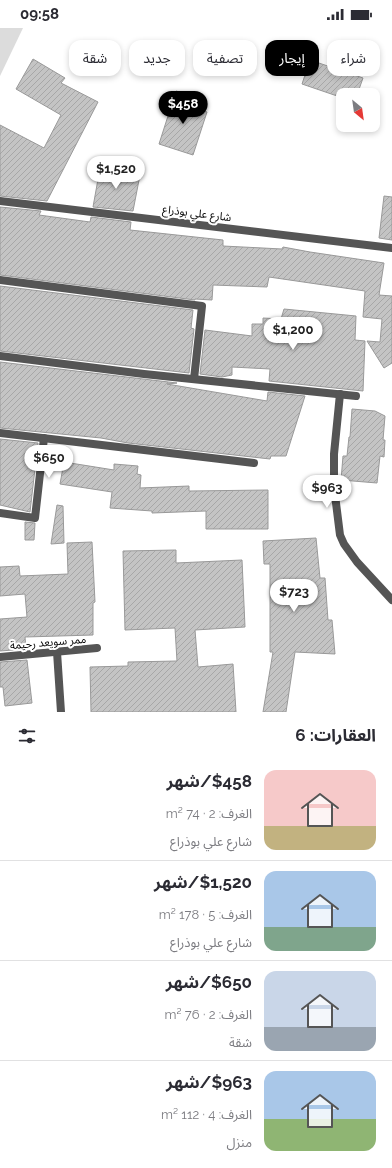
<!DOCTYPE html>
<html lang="ar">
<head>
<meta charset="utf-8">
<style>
  body { margin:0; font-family:Raleway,"Noto Sans Arabic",sans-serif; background:#f2f2f3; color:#2b2b33; direction:rtl; height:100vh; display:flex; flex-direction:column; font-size:15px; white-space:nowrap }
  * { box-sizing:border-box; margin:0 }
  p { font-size:13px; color:#7c7c81 }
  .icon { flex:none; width:22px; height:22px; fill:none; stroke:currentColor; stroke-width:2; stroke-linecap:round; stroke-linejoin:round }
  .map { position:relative; height:684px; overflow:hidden; direction:ltr }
  .drawer { display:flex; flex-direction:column; background:#fff; flex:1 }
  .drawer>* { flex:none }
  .guide { position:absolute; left:12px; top:12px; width:368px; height:36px; direction:rtl; display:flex; gap:8px }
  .needle { width:26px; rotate:151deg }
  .tools { position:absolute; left:336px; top:60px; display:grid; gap:8px }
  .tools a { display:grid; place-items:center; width:44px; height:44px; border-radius:8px; background:#fff; box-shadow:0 2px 6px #0003; font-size:20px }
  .price { position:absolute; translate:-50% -34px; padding:0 9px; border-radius:14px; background:#fff; color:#222; font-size:13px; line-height:26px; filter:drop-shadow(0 1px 2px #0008) }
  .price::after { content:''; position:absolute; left:50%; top:24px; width:12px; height:9px; margin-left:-6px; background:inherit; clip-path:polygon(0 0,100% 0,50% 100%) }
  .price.selected { background:#000; color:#fff }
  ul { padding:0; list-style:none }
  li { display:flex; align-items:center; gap:12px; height:100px; padding:0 16px }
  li+li { border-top:1px solid #e1e1e2 }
  li span { display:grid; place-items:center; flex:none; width:112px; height:80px; border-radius:12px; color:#555 }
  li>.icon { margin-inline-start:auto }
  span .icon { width:48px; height:48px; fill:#fffc; stroke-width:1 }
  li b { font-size:17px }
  h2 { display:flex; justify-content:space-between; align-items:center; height:48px; padding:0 16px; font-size:17px }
  .chip { padding:0 14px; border-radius:12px; background:#fff; box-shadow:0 2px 6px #0003; font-size:14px; line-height:36px }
  .chip.selected { background:#000; color:#fff }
  .status { display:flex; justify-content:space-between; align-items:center; height:28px; padding:0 20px; background:#fff; direction:ltr }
  .status svg { height:11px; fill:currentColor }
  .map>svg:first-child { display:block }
</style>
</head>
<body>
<div class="status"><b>09:58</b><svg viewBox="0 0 49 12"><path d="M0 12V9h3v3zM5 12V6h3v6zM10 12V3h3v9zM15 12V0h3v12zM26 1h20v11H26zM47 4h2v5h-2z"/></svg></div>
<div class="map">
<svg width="392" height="684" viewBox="0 0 392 684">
  <defs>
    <pattern id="building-hatch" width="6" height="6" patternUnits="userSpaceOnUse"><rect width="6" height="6" fill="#c4c4c4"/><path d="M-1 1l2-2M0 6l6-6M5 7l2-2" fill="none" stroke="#a7a7a7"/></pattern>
  </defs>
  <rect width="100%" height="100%" fill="#fff"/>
  <polygon fill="#dcdcdc" points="0,0 23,0 0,48"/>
  <g fill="url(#building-hatch)" stroke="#999">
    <polygon points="33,31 65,50 61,55 98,74 47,173 0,168 0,97 44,120 61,87 16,61"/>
    <polygon points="310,32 363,50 357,67 343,67 343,70 302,56"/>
    <polygon points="176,63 190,67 186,78 207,84 193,127 159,116"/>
    <polygon points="100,140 140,147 133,183 93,179"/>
    <polygon points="384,168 392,169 392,212 379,210"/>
    <polygon points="0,179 41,183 39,187 90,194 91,189 131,194 130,202 223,212 223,218 282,221 283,219 310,224 384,235 379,267 392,268 392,335 384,340 367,313 380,314 382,291 363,289 365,263 269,249 267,259 213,257 212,272 195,271 195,272 0,247"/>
    <polygon points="0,258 193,282 191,300 194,301 189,345 0,323"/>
    <polygon points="284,281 356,288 355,312 365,313 363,363 269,353 270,341 232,339 232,347 222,349 200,346 205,302 252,308 252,296 263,296 263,290 281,291"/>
    <polygon points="0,334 177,355 167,356 267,373 268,364 305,368 286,428 271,428 270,431 128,415 101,410 0,400"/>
    <polygon points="352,381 375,383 385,388 383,412 385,412 384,429 380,428 377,455 341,452 343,428 347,428 349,409 350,409"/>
    <polygon points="0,411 38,415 30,484 0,477"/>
    <polygon points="64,434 114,442 114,436 138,438 137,446 141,447 140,460 189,458 189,463 268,462 268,501 206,501 206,483 152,485 152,483 110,480 112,464 60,456"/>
    <polygon points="57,477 63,478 64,515 51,516"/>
    <polygon points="25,494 35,495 34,512 25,512"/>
    <polygon points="316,510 320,550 325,550 328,592 332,592 335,626 295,624 286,684 263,684 273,624 270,624 270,536 264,536 263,513"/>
    <polygon points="92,514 95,574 93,575 93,607 25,609 26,621 0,623 0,591 27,589 25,566 0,568 0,539 19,538 20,548 68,546 67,515"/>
    <polygon points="176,522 176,535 242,532 245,599 195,602 198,639 233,636 236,684 91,684 90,639 128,638 128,634 177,633 175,600 125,602 123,523"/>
    <polygon points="27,632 32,675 5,678 3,659 0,659 0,634"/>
  </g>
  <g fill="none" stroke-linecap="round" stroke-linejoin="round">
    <polyline stroke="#555" stroke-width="8" points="57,624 61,684"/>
    <g stroke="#555" stroke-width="8">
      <polyline points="0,173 392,220"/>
      <polyline points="0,252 202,278 194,351"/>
      <polyline points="0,328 144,346 356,368"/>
      <polyline points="340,366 334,426 334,459 340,507 344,516 357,534 392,572"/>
      <polyline points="0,405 254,435"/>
      <polyline points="0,485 35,490 44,410"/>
      <polyline points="0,629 97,620"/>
    </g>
  </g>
  <g text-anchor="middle" stroke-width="4" stroke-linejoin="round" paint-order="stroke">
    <g font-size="11" fill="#000" stroke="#fff">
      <text transform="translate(197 185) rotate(7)" y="4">شارع علي بوذراع</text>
      <text transform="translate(48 614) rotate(-5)" y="4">ممر سويعد رحيمة</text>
    </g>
  </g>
</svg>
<div class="tools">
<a><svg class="needle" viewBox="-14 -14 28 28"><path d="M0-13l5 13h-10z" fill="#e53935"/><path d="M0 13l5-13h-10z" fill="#7c7c81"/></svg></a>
</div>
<b class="price selected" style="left:183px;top:97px">$458</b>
<b class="price" style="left:116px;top:162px">$1,520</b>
<b class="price" style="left:293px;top:323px">$1,200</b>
<b class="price" style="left:49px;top:451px">$650</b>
<b class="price" style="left:327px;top:481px">$963</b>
<b class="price" style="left:294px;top:585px">$723</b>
<div class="guide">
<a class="chip">شراء</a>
<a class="chip selected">إيجار</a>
<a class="chip">تصفية</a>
<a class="chip">جديد</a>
<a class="chip">شقة</a>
</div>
</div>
<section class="drawer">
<h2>العقارات: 6<svg class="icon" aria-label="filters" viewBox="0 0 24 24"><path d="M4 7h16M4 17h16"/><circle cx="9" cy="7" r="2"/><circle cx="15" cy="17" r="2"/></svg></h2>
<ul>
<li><span style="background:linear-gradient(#f6c9c9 70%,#c2b280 0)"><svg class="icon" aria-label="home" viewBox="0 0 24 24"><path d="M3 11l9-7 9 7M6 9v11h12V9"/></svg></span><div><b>$458/شهر</b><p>الغرف: 2 · 74 m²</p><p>شارع علي بوذراع</p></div></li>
<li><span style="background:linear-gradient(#a9c7e8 70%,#7fa58c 0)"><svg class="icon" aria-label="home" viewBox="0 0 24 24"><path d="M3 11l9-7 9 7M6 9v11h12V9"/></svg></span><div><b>$1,520/شهر</b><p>الغرف: 5 · 178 m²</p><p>شارع علي بوذراع</p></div></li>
<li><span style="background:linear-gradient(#c9d6e8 70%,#9aa5b1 0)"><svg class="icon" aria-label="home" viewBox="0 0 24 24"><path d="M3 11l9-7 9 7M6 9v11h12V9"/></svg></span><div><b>$650/شهر</b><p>الغرف: 2 · 76 m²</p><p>شقة</p></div></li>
<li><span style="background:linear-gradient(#a9c7e8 60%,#8fb573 0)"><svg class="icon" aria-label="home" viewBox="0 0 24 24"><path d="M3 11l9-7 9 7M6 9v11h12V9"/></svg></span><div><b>$963/شهر</b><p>الغرف: 4 · 112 m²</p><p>منزل</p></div></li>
</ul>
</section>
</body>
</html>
